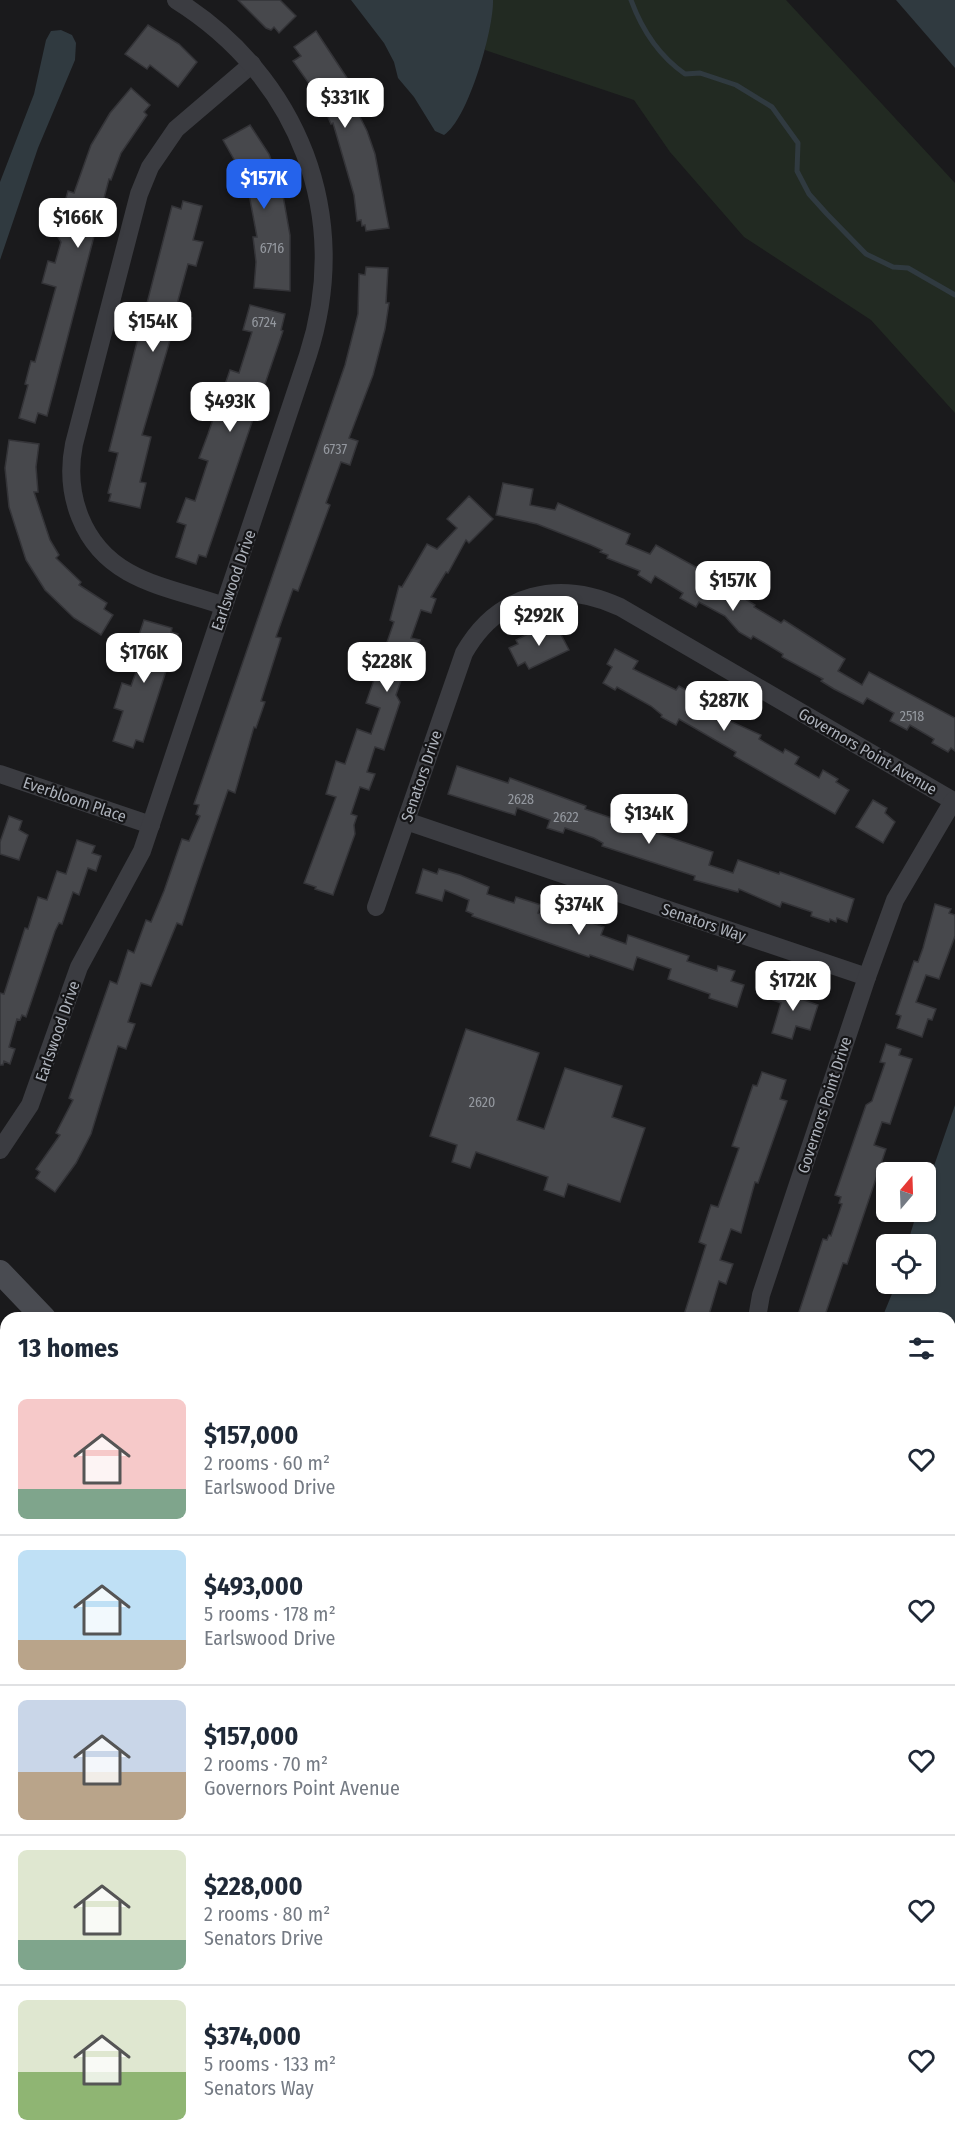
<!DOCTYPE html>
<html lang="en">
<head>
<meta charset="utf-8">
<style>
  body { margin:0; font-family:"Fira Sans Condensed",sans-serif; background:#f6f6f7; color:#1f2937; height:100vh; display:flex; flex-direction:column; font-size:22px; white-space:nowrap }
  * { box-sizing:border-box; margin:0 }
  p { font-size:20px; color:#747a83 }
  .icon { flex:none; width:33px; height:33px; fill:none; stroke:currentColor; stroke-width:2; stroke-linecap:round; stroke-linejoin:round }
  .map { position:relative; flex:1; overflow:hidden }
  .side { position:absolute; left:0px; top:1312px; width:956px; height:836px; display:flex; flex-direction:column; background:#fff; border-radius:18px 18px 0 0; box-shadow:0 2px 4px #0004 }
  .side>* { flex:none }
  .needle { width:39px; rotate:19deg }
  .fabs { position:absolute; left:876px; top:1162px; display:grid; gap:12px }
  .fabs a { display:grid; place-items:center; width:60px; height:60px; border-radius:9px; background:#fff; box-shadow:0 2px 4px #0004; font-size:30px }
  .price { position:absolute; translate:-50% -51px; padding:0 14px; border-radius:12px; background:#fff; color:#222; font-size:20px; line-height:39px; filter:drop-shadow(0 2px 3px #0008) }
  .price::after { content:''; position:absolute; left:50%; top:36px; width:18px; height:14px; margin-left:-9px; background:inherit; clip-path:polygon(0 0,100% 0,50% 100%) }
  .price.current { background:#2563eb; color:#fff }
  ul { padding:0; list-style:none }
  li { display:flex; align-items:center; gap:18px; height:150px; padding:0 18px }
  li+li { border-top:2px solid #e0e1e3 }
  li span { display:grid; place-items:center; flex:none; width:168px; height:120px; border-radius:9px; color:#555 }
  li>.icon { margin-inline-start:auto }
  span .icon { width:72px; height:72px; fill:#fffc; stroke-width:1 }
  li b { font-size:26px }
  h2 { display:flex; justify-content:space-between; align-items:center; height:72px; padding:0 18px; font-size:26px }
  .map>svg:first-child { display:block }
</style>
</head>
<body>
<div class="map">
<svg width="955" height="2147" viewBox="0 0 955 2147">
  <rect width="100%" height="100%" fill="#1a1a1c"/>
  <polygon fill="#222a22" points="488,0 786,0 955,183 955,413 871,320 744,237 670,152 634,100 485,50"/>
  <g fill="#303a40">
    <path d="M351 0H493C494 29 468 120 444 135L435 131 414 97 398 78 394 62 384 43Z"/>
    <polygon points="896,0 955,0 955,68"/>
    <polygon points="61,30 72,35 76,43 75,60 38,148 0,260 0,182 34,94 46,40 51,31"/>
    <polygon points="955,1105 955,1419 950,1418 950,1318 882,1318 896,1284 926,1284 926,1245 907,1245 917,1212 926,1212 926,1189"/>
  </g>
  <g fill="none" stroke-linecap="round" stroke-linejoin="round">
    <path stroke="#303a40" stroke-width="5" d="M631 0C642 30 659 56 685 74L700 73 736 85 772 107 798 143 797 171 809 194 827 214 866 254 893 267 908 268 955 295"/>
  </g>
  <g fill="#47484c" stroke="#343438" stroke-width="1.5">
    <polygon points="238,0 280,0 296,16 279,33 274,27 271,30 266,28"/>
    <polygon points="148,25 179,44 197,62 178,87 150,65 147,69 125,54"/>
    <polygon points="316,31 351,84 345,87 367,131 375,154 389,228 366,231 365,225 362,226 361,220 357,221 354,195 333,123 331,124 320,99 293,61 301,56 294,47"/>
    <polygon points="131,88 150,105 144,112 147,115 121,153 111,180 109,179 47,416 38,413 35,423 19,418 28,385 25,384 31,361 35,362 56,287 42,283 48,261 55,263 61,242 56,234 78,221 61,216 68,191 74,193 91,145 110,113"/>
    <polygon points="250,125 269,154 282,190 290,235 290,291 254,288 256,262 253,237 257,237 249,194 244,196 235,172 240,170 223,140"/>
    <polygon points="183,201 202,206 193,240 203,242 196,266 188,264 177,304 187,307 184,316 192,318 188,333 173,330 142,435 151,437 140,482 146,483 140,508 109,501 111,494 108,493 118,453 109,451 172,206 181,209"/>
    <polygon points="366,267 388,268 386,303 389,303 385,329 373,375 349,438 358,441 350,465 341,462 326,503 330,505 310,559 298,591 293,589 276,637 281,638 261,701 265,702 256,728 254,727 235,793 228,790 182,925 177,923 151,986 141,983 128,1022 135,1024 126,1049 118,1046 91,1134 76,1163 55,1192 36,1178 40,1172 36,1169 60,1135 56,1133 73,1100 69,1098 110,981 117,984 128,950 134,953 146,920 151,922 164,891 182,839 189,841 200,816 196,814 199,805 194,804 345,365 358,314 359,274 365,275"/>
    <polygon points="250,305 285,314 281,330 283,331 206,557 199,555 196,564 176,557 186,525 177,522 186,498 195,501 208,461 199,458 208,434 230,370 239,373 252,332 243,330"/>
    <polygon points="9,440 39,444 36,467 38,492 34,492 50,540 59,555 56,558 81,582 79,585 107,603 104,609 113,615 101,635 74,618 45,590 26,560 9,507 5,468"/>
    <polygon points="503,483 533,489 530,505 555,510 558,503 630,534 626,544 650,554 656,545 714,577 713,579 755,605 754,607 781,623 784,620 845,659 838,671 862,685 869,672 955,718 955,751 951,748 948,752 932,743 934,739 910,725 907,730 890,721 894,713 867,698 863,704 834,689 821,681 823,679 782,657 783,654 753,636 751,639 739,632 725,616 699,602 696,607 680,598 683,593 655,576 651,583 638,575 640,571 607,558 608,555 600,552 602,550 591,545 537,524 496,515"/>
    <polygon points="469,496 493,519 469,543 466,540 448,573 446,572 431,597 436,599 431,613 421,610 411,638 420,640 410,671 405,669 396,695 400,702 384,750 375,747 367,772 375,774 369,790 360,787 351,814 357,816 354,825 355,834 333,895 315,889 316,887 304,883 336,797 326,794 336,761 345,764 357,729 371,734 380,708 366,703 394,622 390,620 399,586 402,587 427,544 437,549 457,528 447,519"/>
    <polygon points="144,620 172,628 171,632 178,634 143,742 136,740 133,748 113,741 123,711 114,708 122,683 131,686 145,647 136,644"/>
    <polygon points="556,625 569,650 529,669 525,662 518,666 509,648 518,644 516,640 544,626 546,630"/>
    <polygon points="615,649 638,661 633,669 676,690 679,686 724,712 721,717 761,735 759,739 783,753 785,749 799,757 795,764 819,778 823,770 838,779 836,782 849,790 835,814 734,756 736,752 679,719 676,725 661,717 662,715 651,706 617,687 615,690 603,683 612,667 607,664"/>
    <polygon points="457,766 508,783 510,778 586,806 585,809 713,852 709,865 733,873 738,860 779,874 780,872 854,899 847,922 837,918 836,922 830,919 829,922 811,916 812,912 782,902 780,907 739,889 738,892 694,880 695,876 602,846 603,843 594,838 565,828 563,833 547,828 550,820 517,808 515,815 448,794"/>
    <polygon points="873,800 887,808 885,813 895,822 883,843 856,827"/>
    <polygon points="9,816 22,821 19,830 28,835 19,860 0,854 0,842"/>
    <polygon points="77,840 95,846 92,853 101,856 96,871 88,868 79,895 73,892 62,924 59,923 55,931 26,1017 22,1015 20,1020 17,1019 9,1047 15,1049 10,1064 4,1061 3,1065 0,1065 0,993 4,994 25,928 28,929 38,897 47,900 57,871 66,874"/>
    <polygon points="423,869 437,874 439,869 460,875 489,887 487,894 514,903 516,897 541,905 538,913 583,929 586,921 604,927 601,935 626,944 628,935 689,956 687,961 717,971 718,966 735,971 731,981 744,985 737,1007 709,998 710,994 668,979 671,969 637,957 633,970 590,955 589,957 472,916 473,914 466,911 469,900 445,890 442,901 416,893"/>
    <polygon points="935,904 951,909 949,913 955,915 955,936 939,979 926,975 916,1002 936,1009 932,1020 928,1019 922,1037 897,1028 901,1016 896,1014 914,961 918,962 923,948"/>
    <polygon points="778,984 803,993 801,999 818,1005 810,1030 796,1026 792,1039 772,1033 781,1003 773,1000"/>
    <polygon points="466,1029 539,1053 517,1120 544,1129 565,1068 622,1086 612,1117 645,1128 620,1202 568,1184 564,1197 544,1190 548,1177 476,1152 470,1168 452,1162 457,1145 430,1136"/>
    <polygon points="886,1044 901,1049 899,1055 912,1059 890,1124 882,1122 874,1145 886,1149 847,1264 843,1263 824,1318 797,1318 823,1239 827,1240 829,1235 831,1236 842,1204 839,1203 841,1197 835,1195 866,1105 872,1101 885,1063 880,1062"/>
    <polygon points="762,1072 786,1080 780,1099 787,1101 758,1183 755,1182 741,1233 731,1229 720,1260 733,1264 726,1284 719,1281 708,1318 683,1318 706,1245 699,1242 711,1205 718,1207 739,1148 732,1146 753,1085 757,1086"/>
  </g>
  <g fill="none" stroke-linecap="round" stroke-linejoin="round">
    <g stroke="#3b3c41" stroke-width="18">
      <path d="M224 606C193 595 156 588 128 572 82 546 64 494 74 444L139 194 150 167 176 129 252 64"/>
      <polyline points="0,774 151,825"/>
      <polyline points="406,821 867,977"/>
      <path d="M376 907 464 653C498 593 559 579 620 607L955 802"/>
      <path d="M0 1150 30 1105 79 967 142 851 308 355C353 216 299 77 176 0"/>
      <polyline points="757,1318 761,1295 867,977 895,900 953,801"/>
      <polyline points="950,1474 955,1476"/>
      <polyline points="0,1605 6,1607"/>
      <polyline points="0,1829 6,1831"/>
      <polyline points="0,1933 6,1916"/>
      <polyline points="950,2070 955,2071"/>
      <polyline points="950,2100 955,2102"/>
      <polyline points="150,2147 152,2142"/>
      <polyline points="373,2147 375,2142"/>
      <polyline points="595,2147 596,2142"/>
      <polyline points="826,2147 826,2142"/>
    </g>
    <g stroke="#494b51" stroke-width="24">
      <polyline points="0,1272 44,1318"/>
      <polyline points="950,1657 955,1659"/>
    </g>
  </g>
  <g text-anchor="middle" stroke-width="4.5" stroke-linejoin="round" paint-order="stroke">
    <g font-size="14" fill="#94989f">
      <text x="272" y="253">6716</text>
      <text x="264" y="327">6724</text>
      <text x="335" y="454">6737</text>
      <text x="912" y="721">2518</text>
      <text x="521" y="804">2628</text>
      <text x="566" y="822">2622</text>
      <text x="482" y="1107">2620</text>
    </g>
    <g font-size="16" fill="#adb2bb" stroke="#151517">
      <text transform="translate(233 580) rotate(-71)" y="6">Earlswood Drive</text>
      <text transform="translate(868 751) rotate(30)" y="6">Governors Point Avenue</text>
      <text transform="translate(421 776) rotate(-71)" y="6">Senators Drive</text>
      <text transform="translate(75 799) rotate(19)" y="6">Everbloom Place</text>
      <text transform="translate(704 922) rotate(19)" y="6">Senators Way</text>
      <text transform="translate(57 1031) rotate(-71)" y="6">Earlswood Drive</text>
      <text transform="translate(824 1105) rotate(-72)" y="6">Governors Point Drive</text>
    </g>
  </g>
</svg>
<div class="fabs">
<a><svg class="needle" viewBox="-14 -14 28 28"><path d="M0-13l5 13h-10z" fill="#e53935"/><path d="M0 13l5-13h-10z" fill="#747a83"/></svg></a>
<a><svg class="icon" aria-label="locate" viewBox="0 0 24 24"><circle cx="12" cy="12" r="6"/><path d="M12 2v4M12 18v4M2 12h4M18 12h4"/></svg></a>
</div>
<b class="price" style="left:345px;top:129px">$331K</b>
<b class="price current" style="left:264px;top:210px">$157K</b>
<b class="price" style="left:78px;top:249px">$166K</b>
<b class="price" style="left:153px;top:353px">$154K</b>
<b class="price" style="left:230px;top:433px">$493K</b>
<b class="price" style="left:733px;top:612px">$157K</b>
<b class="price" style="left:539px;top:647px">$292K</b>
<b class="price" style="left:144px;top:684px">$176K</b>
<b class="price" style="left:387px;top:693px">$228K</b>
<b class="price" style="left:724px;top:732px">$287K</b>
<b class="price" style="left:649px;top:845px">$134K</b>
<b class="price" style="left:579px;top:936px">$374K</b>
<b class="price" style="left:793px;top:1012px">$172K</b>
<section class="side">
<h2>13 homes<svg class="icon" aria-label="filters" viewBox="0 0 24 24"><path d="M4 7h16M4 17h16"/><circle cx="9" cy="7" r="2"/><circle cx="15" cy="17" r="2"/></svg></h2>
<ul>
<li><span style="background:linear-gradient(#f6c9c9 75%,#7fa58c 0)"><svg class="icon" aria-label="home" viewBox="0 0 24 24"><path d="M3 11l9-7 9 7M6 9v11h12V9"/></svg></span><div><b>$157,000</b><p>2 rooms · 60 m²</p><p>Earlswood Drive</p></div><svg class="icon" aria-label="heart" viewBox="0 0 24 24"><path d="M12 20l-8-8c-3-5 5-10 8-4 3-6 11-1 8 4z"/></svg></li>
<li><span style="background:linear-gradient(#bfe0f5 75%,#b9a48a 0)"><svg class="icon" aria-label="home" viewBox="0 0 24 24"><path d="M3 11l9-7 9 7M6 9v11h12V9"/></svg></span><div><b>$493,000</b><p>5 rooms · 178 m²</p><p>Earlswood Drive</p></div><svg class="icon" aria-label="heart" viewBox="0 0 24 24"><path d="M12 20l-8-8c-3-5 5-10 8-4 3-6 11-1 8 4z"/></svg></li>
<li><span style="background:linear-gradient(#c9d6e8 60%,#b9a48a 0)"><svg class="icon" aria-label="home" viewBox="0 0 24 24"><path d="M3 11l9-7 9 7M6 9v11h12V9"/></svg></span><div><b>$157,000</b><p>2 rooms · 70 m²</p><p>Governors Point Avenue</p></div><svg class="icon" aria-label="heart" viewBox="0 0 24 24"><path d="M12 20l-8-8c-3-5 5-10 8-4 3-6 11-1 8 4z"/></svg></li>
<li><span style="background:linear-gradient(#dfe7d0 75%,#7fa58c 0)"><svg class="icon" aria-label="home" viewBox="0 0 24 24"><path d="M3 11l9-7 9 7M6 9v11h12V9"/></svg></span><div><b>$228,000</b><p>2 rooms · 80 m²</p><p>Senators Drive</p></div><svg class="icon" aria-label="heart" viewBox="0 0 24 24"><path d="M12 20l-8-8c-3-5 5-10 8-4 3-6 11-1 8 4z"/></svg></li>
<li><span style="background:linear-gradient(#dfe7d0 60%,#8fb573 0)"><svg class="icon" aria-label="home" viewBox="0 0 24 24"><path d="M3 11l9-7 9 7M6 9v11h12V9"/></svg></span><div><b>$374,000</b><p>5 rooms · 133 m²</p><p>Senators Way</p></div><svg class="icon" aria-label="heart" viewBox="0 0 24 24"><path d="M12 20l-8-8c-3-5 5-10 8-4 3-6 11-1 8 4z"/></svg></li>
</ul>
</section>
</div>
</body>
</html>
